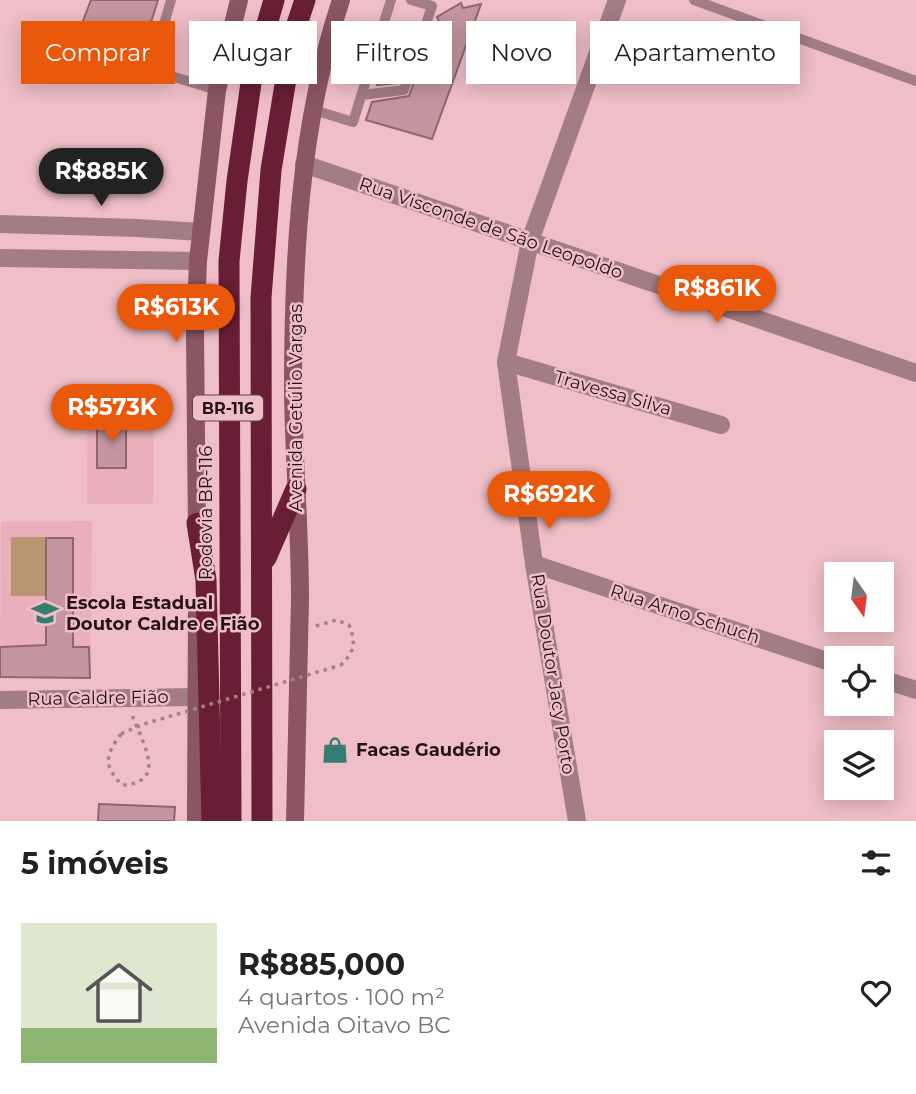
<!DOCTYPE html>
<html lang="pt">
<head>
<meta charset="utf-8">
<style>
  body { margin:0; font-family:Montserrat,sans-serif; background:#f6f6f6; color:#222; height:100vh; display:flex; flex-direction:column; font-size:26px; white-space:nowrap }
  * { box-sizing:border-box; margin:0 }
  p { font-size:23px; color:#767676 }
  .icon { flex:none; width:38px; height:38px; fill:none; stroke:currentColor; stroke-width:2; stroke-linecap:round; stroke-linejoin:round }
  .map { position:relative; height:821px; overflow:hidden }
  .details { display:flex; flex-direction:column; background:#fff; flex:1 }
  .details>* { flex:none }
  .banner { position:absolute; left:21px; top:21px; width:875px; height:63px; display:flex; gap:14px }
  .needle { width:46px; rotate:166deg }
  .fabs { position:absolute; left:824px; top:562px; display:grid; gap:14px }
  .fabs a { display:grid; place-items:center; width:70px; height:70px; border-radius:0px; background:#fff; box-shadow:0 4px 18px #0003; font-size:35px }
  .price { position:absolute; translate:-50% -60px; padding:0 16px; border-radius:24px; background:#ea580c; color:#fff; font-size:23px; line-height:46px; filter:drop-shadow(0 2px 4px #0008) }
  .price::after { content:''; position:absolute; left:50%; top:42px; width:21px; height:16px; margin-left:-10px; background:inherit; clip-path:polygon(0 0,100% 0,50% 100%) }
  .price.selected { background:#222; color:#fff }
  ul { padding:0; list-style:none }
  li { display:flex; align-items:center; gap:21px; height:175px; padding:0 21px }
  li+li { border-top:2px solid #e0e0e0 }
  li span { display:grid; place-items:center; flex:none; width:196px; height:140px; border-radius:0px; color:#555 }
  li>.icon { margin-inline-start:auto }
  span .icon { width:84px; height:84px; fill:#fffc; stroke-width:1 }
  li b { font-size:30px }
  h2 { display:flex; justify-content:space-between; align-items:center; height:84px; padding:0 21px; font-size:30px }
  .tag { padding:0 24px; border-radius:0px; background:#fff; box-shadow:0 4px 18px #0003; font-size:24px; line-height:63px }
  .tag.selected { background:#ea580c; color:#fff }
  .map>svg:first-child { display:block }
</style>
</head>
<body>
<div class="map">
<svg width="916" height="821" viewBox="0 0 916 821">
  <rect width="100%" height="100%" fill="#efbec7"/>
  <g fill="#e9b0bb">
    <polygon points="88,387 154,387 153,504 87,504"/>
    <polygon points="92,521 90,678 0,677 1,522"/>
  </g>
  <rect fill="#b99571" x="11" y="537" width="34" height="59"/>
  <g fill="#c5969f" stroke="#91656e" stroke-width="2">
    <polygon points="91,0 158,0 141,54 78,34"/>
    <polygon points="461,3 463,8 481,4 432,139 366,120 372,102 409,96 430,38 448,45 437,17"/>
    <polygon points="396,26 415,33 398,83 377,85"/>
    <rect x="97" y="420" width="29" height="48"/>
    <polygon points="46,538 73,538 73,647 89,647 90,678 0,677 0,647 46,645"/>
    <polygon points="99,804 175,807 174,821 98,821"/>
  </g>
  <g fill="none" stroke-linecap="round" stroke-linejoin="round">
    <g stroke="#a68087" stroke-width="3.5" stroke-dasharray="3.5 5" stroke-linecap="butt">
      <path d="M316 626 336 620 349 625C356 643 355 651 341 665"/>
      <path d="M121 734C105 756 103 765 122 785 169 783 142 742 132 715"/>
    </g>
    <g stroke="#a37d84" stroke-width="10">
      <polyline points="171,0 151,70 217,90"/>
      <polyline points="694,0 916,81"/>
      <polyline points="331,30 378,43"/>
      <polyline points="362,95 404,90 432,6 411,0"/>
      <polyline points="314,110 353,122 391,0"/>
    </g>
    <g stroke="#a37d84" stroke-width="18">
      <polyline points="506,362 721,425"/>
      <polyline points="534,564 836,664"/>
      <polyline points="882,679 916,690"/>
      <polyline points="0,700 197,697"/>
    </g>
    <g stroke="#a37d84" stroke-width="18">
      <polyline points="304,164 916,373"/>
      <polyline points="0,224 137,228 201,232"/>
      <polyline points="0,258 198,261"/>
      <polyline points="577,821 534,564 506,362 530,241 617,0"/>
    </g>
    <g stroke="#8b5561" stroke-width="18">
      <polyline points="197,534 195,335 198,261 217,90 239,0"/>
      <polyline points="196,821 197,608"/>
      <path d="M295 821C296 747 299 673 300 599 300 530 294 461 293 392 293 261 299 126 341 0"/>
    </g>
    <g stroke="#681e34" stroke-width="21">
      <polyline points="197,523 206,580 212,821"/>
      <polyline points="266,558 296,489"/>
      <polyline points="231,821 229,261 237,181 252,76 274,0"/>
      <polyline points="262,821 261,298 271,170 293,36 305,0"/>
    </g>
    <polyline stroke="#a68087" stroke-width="3.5" stroke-dasharray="3.5 5" stroke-linecap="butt" points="121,734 141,725 341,665"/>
  </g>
  <defs>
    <symbol id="school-bare" viewBox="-9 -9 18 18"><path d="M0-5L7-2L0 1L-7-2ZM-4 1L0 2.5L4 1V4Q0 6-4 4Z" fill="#357c74" stroke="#efbec7" stroke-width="2.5" paint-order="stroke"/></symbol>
    <symbol id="shop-bare" viewBox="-9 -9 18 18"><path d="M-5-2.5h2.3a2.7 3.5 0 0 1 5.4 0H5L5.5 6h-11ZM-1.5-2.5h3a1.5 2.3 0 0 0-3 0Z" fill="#357c74" stroke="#efbec7" stroke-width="2.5" paint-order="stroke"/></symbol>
  </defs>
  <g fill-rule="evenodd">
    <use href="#school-bare" x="26" y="594" width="38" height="38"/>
    <use href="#shop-bare" x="316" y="731" width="38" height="38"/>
  </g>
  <g text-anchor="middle" stroke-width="5" stroke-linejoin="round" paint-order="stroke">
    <rect fill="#efbec7" stroke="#62474c" stroke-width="2" x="193" y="395.5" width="70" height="25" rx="5"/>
    <g font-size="16" font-weight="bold" fill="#261418">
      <text x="228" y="414">BR-116</text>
    </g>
    <g font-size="18" fill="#261418" stroke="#efbec7">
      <text transform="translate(491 228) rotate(19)" y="6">Rua Visconde de São Leopoldo</text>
      <text transform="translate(613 393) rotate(16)" y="6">Travessa Silva</text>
      <text transform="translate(296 408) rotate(-90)" y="6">Avenida Getúlio Vargas</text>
      <text transform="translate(206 513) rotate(-90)" y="6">Rodovia BR-116</text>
      <text transform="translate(685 614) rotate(18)" y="6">Rua Arno Schuch</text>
      <text transform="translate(553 674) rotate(81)" y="6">Rua Doutor Jacy Porto</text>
      <text transform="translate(98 698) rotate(-1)" y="6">Rua Caldre Fião</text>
    </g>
    <g font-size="18" font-weight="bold" fill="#261418" stroke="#efbec7" text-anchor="start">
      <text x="66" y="609">Escola Estadual<tspan x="66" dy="21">Doutor Caldre e Fião</tspan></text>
      <text x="356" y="756">Facas Gaudério</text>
    </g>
  </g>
</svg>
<div class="fabs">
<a><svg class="needle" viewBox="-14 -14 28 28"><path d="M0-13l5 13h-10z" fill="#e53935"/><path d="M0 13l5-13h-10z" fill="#767676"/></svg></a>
<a><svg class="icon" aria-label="locate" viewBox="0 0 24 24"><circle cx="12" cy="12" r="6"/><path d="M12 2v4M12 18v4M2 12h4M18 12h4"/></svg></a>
<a><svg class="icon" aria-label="layers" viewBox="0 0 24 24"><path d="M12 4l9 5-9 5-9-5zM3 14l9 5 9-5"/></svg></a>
</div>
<b class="price selected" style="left:101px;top:208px">R$885K</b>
<b class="price" style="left:717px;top:325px">R$861K</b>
<b class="price" style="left:176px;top:344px">R$613K</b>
<b class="price" style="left:112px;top:444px">R$573K</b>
<b class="price" style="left:549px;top:531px">R$692K</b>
<div class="banner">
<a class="tag selected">Comprar</a>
<a class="tag">Alugar</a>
<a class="tag">Filtros</a>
<a class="tag">Novo</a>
<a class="tag">Apartamento</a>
</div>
</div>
<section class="details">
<h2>5 imóveis<svg class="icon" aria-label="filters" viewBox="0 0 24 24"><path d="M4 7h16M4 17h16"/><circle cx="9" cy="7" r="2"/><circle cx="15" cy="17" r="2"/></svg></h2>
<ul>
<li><span style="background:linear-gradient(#dfe7d0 75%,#8fb573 0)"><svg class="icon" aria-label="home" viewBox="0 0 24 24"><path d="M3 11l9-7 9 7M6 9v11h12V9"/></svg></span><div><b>R$885,000</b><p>4 quartos · 100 m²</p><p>Avenida Oitavo BC</p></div><svg class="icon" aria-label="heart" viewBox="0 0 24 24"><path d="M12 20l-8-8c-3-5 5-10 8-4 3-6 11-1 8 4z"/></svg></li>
</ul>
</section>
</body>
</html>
